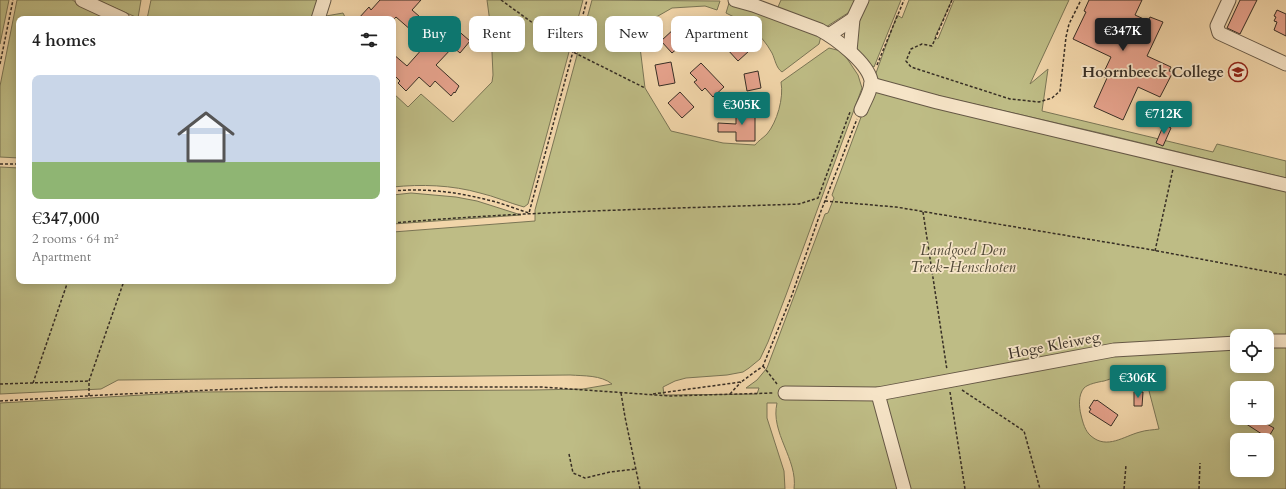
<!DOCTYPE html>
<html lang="en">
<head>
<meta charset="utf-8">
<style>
  body { margin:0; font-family:Cardo,serif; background:#f6f6f6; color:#222; height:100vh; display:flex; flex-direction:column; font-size:15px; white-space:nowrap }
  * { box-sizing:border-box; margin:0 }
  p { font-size:13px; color:#767676 }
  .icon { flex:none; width:22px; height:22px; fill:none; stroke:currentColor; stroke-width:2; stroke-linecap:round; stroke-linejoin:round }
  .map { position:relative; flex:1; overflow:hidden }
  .details { position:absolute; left:16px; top:16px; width:380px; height:268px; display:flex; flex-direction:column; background:#fff; border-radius:8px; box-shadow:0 2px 10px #0003 }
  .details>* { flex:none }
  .top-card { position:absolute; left:408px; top:16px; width:380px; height:36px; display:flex; gap:8px }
  .controls { position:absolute; left:1230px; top:329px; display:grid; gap:8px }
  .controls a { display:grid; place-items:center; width:44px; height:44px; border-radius:8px; background:#fff; box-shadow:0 2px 10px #0003; font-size:20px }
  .price { position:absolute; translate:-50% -34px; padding:0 9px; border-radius:4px; background:#0f766e; color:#fff; font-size:13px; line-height:26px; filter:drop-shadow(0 1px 2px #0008) }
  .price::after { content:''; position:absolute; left:50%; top:24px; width:12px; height:9px; margin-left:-6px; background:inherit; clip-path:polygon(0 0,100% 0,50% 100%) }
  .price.on { background:#222; color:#fff }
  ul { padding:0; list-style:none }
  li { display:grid; align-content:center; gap:8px; height:212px; padding:0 16px }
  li+li { border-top:1px solid #e0e0e0 }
  li span { display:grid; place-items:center; height:124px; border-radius:8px; color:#555 }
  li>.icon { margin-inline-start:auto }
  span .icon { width:72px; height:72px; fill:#fffc; stroke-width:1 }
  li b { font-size:17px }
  h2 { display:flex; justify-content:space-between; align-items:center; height:48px; padding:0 16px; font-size:17px }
  .chip { padding:0 14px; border-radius:8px; background:#fff; box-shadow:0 2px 10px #0003; font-size:14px; line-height:36px }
  .chip.on { background:#0f766e; color:#fff }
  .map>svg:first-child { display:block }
</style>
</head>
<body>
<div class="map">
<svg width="1286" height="489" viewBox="0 0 1286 489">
  <rect width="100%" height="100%" fill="#f1d5a9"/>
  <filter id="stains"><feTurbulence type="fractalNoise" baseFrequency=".005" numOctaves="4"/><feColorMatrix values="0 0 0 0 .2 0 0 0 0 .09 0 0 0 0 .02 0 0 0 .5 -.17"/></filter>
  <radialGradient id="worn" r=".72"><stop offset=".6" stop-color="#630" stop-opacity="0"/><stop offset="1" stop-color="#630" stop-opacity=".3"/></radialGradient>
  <g fill="#bebc85" stroke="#7a7555" fill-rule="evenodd">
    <polygon points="0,0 9,0 0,44"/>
    <polygon points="17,0 72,0 113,19 19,19 19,158 0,157 0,86"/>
    <polygon points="97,0 141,0 138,18"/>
    <polygon points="151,0 319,0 314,19 147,19"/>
    <path d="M487 0H583L528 204 524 207C509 203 494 196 480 193 452 185 421 184 393 187V93L408 107 421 94 453 122 492 82 493 75 491 30Z"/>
    <path d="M592 0 720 1 717 10 705 6 672 8 651 20 640 47 645 88 671 131 723 143 755 145C758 141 763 138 767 134 777 122 784 98 781 82L829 48 841 51 846 57 858 75 862 88 786 295 768 342 760 359 749 368 743 372 727 375 686 378 675 381 663 387 664 395 757 394 759 388H746L757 380 767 368 825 214 828 213 834 198 832 195 870 93 874 90 1286 188V489H794C798 459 770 433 777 403H767V418L784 471 785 489H0V403L196 392 533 390 583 389 612 384C601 375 584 376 570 375L121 380H118L101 389 0 394V167L19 168V281H393V232L535 221V210ZM1237 336H1267V366H1237ZM1126 366C1125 384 1133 385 1148 387L1159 429C1153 430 1146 430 1140 432 1124 436 1107 450 1091 436 1085 431 1083 423 1081 415 1079 407 1078 395 1084 388 1088 384 1098 382 1104 381 1107 380 1112 379 1115 376 1117 374 1118 370 1118 368ZM1237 388H1267V418H1237ZM1237 440H1267V470H1237Z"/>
    <polygon points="781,0 858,0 851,11 826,27 778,7"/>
    <polygon points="868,0 901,0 874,67 854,54 859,21"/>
    <polygon points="909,0 952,0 935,37 938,39 954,0 1069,0 1030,84 1048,69 1042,111 1213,152 1217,144 1286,161 1286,178 1100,133 918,91 880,81 876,78 876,73 897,15 902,18"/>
    <path d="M729 3 784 21 821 36 819 44 782 72C776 68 775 59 772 53 761 33 745 22 726 13Z"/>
    <polygon points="343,13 346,19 325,19 326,16"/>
    <polygon points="411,193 456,197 477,201 521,215 393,224 393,195"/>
  </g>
  <g fill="#e6a28c" stroke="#372e25">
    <polygon points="380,0 421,0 412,10 427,23 440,28 450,18 458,25 455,28 470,41 460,53 453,47 436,65 459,86 455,93 454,92 451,96 435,81 430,87 419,77 406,91 398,83 400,81 393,74 393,54 407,66 423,48 410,35 412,31 396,17 394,19 358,19 369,7 371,10"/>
    <polygon points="1089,0 1142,0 1135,15 1148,21 1150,17 1163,22 1147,56 1171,67 1169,71 1173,72 1160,97 1138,87 1123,120 1094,107 1107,78 1102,76 1111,57 1073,39 1086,12 1084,11"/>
    <polygon points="1240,0 1257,0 1240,34 1227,28"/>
    <polygon points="1277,10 1286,14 1286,36 1274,30 1277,22 1274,21 1276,17 1274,16"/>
    <polygon points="702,25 713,27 712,31 717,32 715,43 685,36 688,39 672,53 661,41 676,27 685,36 686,30 700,33"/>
    <polygon points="735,41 739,45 741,43 749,51 738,61 727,49"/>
    <polygon points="671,62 675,83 659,86 655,65"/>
    <polygon points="701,63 724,87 713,97 705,88 702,91 694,82 697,80 690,73"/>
    <polygon points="758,71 761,88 747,91 744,74"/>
    <polygon points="680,92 694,107 682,118 668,103"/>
    <polygon points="736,111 755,111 755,141 736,141 736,132 718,132 718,123 736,124"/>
    <polygon points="1164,124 1171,128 1163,146 1156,143"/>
    <polygon points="1134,392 1143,392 1142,406 1134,406"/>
    <polygon points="1094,400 1096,401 1097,400 1118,415 1111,426 1089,412 1091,409 1089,408"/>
    <polygon points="1237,418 1268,418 1265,423 1274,428 1268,438"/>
  </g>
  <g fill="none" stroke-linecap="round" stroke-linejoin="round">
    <defs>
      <g id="minor">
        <polyline points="82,0 123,19"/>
        <path d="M735 0 753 5 820 30C835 38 867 62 871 80 872 90 864 102 861 110"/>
        <polyline points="1229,0 1217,26 1219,33 1286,64"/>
        <polyline points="318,19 324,0"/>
        <polyline points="829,35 853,19"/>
        <polyline points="850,51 853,19 862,0"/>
        <polyline points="871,84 937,102 1286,185"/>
        <polyline points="1267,341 1286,341"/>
        <polyline points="785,393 878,394 1114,350 1237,343"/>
        <polyline points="878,394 904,489"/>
      </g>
    </defs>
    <use href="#minor" stroke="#665846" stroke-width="15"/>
    <g stroke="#372e25" stroke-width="1.5" stroke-dasharray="3 2" stroke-linecap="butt">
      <polyline points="501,0 573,52 645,88"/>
      <polyline points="952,0 932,46 922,44 911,49 906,61 911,67 1010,99 1039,102 1052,98 1060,91 1066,37 1069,24 1081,0"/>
      <polyline points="0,64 13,0"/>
      <polyline points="877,65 904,0"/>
      <polyline points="0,164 19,164"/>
      <path d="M393 191C425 188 457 192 488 200 502 203 516 209 529 213L587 0"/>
      <polyline points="825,201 896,207 1147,249 1286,275"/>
      <polyline points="923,212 947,370"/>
      <path d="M393 223C528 211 664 209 799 204L818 198 850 112"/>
      <polyline points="1155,251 1173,169"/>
      <polyline points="763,366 777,384"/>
      <polyline points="33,383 68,281"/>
      <polyline points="0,384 89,381"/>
      <polyline points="962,390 1024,431 1040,489"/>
      <polyline points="950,392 965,489"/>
      <polyline points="621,393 625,417 640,489"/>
      <polyline points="653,394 741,382 763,366 792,295 821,211 857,119"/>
      <polyline points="730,394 741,382"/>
      <polyline points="89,396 89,381 124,281"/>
      <polyline points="0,401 103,395 278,387 542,387 670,396 773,393"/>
      <polyline points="569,454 573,473 585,478 610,472 636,469"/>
      <polyline points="1124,489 1126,465"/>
      <polyline points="1199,489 1200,463"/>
    </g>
    <use href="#minor" stroke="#f6e4c7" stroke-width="13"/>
  </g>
  <defs>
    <symbol id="university-ring" viewBox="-11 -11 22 22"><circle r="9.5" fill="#f6e4c7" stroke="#8f2418" stroke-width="1.5"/><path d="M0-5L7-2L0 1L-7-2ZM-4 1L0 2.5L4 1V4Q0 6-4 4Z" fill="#8f2418"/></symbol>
  </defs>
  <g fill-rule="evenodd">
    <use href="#university-ring" x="1227" y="61" width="22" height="22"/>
  </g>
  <g text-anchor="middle" stroke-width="3.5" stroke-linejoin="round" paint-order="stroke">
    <g font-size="15" font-weight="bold" fill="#372e25" stroke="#f6e4c7" text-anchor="end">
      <text x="1224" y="77">Hoornbeeck College</text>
    </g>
    <g font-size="15" font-style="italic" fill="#524a38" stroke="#f6e4c7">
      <text x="963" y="255">Landgoed Den<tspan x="963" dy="17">Treek-Henschoten</tspan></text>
    </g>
    <g font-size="15" fill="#372e25" stroke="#f6e4c7">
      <text transform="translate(1054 345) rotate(-11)" y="5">Hoge Kleiweg</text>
    </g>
  </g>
  <rect width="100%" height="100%" filter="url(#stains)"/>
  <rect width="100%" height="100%" fill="url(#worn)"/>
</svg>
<div class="controls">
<a><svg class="icon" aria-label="locate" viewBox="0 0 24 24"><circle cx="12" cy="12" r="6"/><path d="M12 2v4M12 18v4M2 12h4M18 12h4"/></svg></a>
<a>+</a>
<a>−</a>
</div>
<b class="price on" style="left:1123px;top:52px">€347K</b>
<b class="price" style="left:742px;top:126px">€305K</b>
<b class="price" style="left:1164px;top:135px">€712K</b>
<b class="price" style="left:1138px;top:399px">€306K</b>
<div class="top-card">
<a class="chip on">Buy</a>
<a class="chip">Rent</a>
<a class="chip">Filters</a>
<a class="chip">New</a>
<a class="chip">Apartment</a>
</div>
<section class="details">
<h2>4 homes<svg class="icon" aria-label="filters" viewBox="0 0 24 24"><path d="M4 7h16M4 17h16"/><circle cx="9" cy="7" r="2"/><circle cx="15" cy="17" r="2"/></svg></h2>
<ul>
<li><span style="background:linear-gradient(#c9d6e8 70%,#8fb573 0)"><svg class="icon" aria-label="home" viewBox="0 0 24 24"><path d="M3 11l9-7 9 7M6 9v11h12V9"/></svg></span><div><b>€347,000</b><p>2 rooms · 64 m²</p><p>Apartment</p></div></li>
</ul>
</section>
</div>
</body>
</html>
